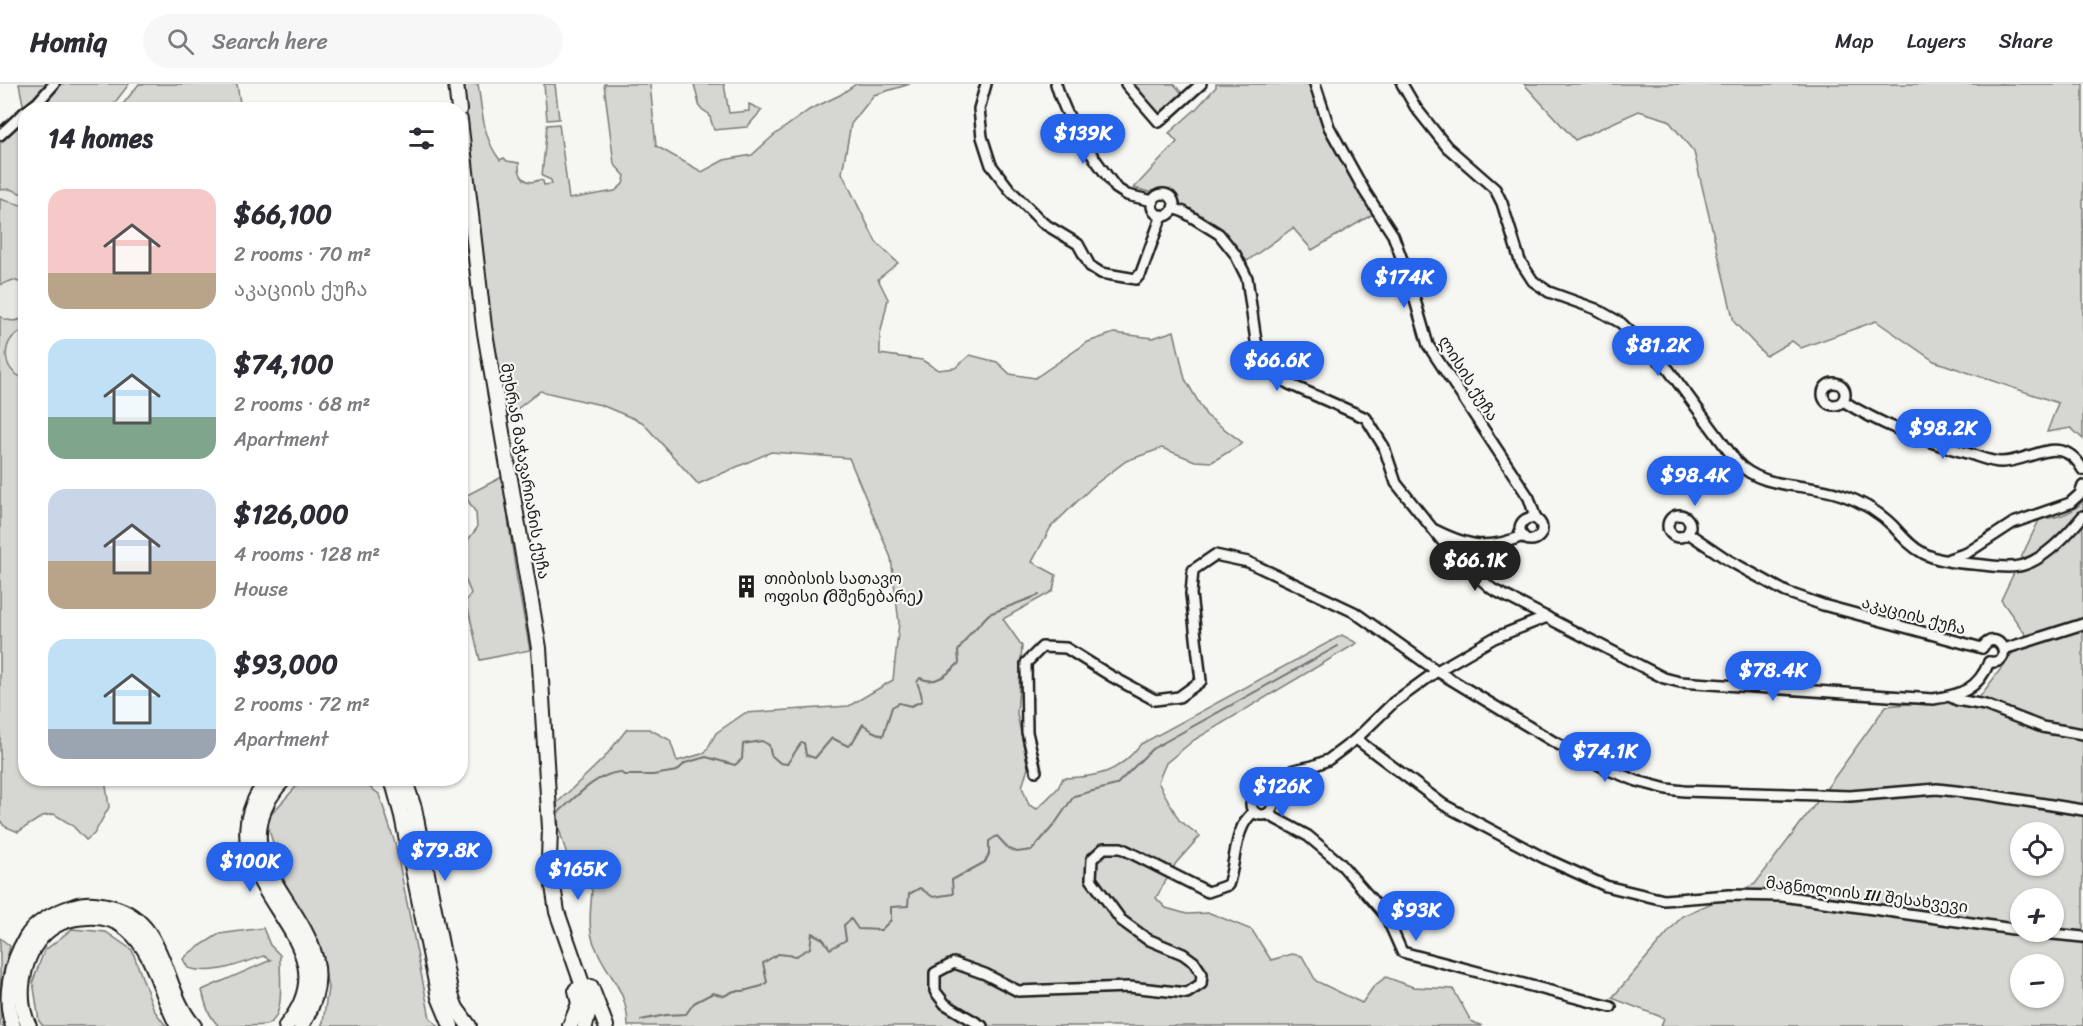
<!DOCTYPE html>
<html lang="en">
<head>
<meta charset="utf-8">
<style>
  body { margin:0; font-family:Sriracha,"Noto Sans Georgian",sans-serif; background:#f7f7f7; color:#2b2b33; height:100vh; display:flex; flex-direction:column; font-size:22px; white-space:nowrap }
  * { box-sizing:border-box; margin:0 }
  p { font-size:20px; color:#7c7c81 }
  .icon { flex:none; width:33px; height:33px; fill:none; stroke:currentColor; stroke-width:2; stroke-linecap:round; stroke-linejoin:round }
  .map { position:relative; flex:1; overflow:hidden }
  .drawer { position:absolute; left:18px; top:18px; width:450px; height:684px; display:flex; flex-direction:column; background:#fff; border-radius:24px; box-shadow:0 2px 4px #0004 }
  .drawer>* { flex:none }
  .fabs { position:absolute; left:2010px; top:738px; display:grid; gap:12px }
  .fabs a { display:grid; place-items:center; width:54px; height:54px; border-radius:50%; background:#fff; box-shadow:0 2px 4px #0004; font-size:30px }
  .price { position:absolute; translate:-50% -51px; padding:0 14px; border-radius:21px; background:#2563eb; color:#fff; font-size:20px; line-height:39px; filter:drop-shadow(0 2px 3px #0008) }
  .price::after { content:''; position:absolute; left:50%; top:36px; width:18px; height:14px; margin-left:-9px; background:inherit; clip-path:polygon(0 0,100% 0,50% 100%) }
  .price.on { background:#222; color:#fff }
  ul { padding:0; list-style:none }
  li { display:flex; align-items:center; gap:18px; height:150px; padding:0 30px }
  li span { display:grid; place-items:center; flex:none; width:168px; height:120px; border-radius:18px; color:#555 }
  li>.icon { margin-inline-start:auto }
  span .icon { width:72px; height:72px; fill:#fffc; stroke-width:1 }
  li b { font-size:26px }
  h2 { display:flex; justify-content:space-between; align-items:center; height:72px; padding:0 30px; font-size:26px }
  header { display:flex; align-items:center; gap:36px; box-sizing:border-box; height:84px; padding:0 30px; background:#fff; border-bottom:2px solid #e1e1e2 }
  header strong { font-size:28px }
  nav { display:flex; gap:33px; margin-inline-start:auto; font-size:21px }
  .search { width:420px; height:54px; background:#f7f7f7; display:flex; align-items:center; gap:15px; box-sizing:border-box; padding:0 21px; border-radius:33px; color:#7c7c81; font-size:22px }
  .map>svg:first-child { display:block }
</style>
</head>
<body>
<header>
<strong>Homiq</strong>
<div class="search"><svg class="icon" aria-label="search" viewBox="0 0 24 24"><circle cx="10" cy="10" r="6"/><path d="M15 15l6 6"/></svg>Search here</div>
<nav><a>Map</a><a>Layers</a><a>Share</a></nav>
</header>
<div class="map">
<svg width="2083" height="942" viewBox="0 0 2083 942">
  <rect width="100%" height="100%" fill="#f6f6f2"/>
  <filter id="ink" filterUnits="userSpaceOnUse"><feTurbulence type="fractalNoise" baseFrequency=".0167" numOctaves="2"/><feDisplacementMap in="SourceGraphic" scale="12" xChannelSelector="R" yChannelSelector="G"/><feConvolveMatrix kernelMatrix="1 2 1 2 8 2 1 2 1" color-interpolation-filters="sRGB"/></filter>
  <g filter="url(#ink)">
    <polygon fill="#e6e6e2" points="10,105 25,111 25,376 0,365 0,106"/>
    <g fill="#d6d6d2" stroke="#797977" stroke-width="1.5" fill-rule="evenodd">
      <polygon points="19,0 51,0 24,25"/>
      <polygon points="60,0 129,0 110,25 35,26"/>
      <polygon points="139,0 237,0 241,25 119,25"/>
      <path d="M464 0H478C482 26 483 55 500 76L504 74 507 77 519 79C518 92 526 102 539 96L543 97 544 101 552 100 551 96 542 92 547 41 559 40 569 115 615 107 623 100 625 92 614 80 604 0H650L656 62 702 88 724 76 752 71 773 52 809 26 840 11 856 0H910L874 11 851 40 842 89 876 158 898 179 878 195 888 215 880 251V270L922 276 938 286 955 284 970 271 997 278 1010 290 1035 294 1088 258 1114 249 1153 254 1174 247 1185 295 1206 331 1243 359 1212 378 1195 377 1162 364 1126 377 1093 402 1051 443 1032 478 1056 491 1053 507 1003 535 1022 562 1017 630 1028 684 1022 703 1029 721 1037 725 1058 704 1063 694C1099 693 1118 689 1141 660L1342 551 1357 559 1194 656 1166 679 1158 698 1179 736 1200 752 1176 779 1156 814 1166 824 1187 830 1210 829 1252 846 1271 876 1292 870 1302 872 1316 897 1362 919 1374 902 1386 893 1413 903 1453 905 1471 937 1482 942H628C627 904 608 893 595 862 587 845 591 824 592 806L570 781 559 745 557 719 604 674 627 645H649L670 656 677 677 705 669 716 649 745 629 849 622 893 596 899 539 891 474 849 374 771 368 698 400 642 338 601 321 540 307 507 333 500 307 481 176Z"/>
      <polygon points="544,0 555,0 559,35 547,36"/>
      <polygon points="694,0 724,0 729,29 749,27 749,20 762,26 747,43 714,46 709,30 700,24"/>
      <polygon points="1126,0 1174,0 1186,14 1159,38"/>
      <polygon points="1216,0 1311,0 1325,48 1375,129 1312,166 1293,144 1247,177 1218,145 1181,120 1177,111 1164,104 1153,109 1134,104 1177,58 1169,49 1196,25 1216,3"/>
      <polygon points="1524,0 2083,0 2083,355 2071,344 2047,348 2058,319 1934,277 1876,237 1801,264 1792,257 1766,272 1734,238 1694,68 1668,36 1639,27 1575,56"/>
      <polygon points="25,33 25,111 10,105 0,106 0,60"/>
      <polygon points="0,115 25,122 25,200 13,196 0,201"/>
      <path d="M0 232C8 238 17 238 25 233V247C0 251 0 289 25 294L26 694 105 695 109 723 94 750 86 756 72 741 54 730 43 732 18 748 4 742 0 736Z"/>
      <polygon points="502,393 517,496 530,566 480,576 469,529 464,520 471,509 465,495 461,490 461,465 477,444 476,429 465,412"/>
      <path d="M2083 416V942H1661L1664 934 1612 914 1682 832 1755 800 1816 719 1886 622 1979 614 2026 551 2001 516 2040 434C2055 435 2075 429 2083 416ZM2020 748H2054V782H2020ZM2020 814H2054V848H2020ZM2020 880H2054V914H2020Z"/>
      <polygon points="303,695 358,695 379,710 395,759 430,934 438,942 321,942 323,938 328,904 321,867 285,799 266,736"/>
      <path d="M263 844 270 861 280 871C279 888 287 935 266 941 253 942 233 942 219 942 208 932 205 919 202 906L271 876 264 872C239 880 214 892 188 884L183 875 192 867 219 850Z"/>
      <polygon points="72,845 106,848 132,866 154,926 166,942 43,942 39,937 33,897 44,867"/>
      <polygon points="0,854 10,862 3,891 8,942 0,942"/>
    </g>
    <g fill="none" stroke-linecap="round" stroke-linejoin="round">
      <g stroke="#727271" stroke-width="2">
        <path d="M559 728C576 713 596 690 620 688L624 691H653L677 687 685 679 706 673 735 681 742 675 743 660 762 657 769 661 771 671 780 679 787 680 801 659H804L806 671 815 674 832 654 848 662 852 659 863 640 872 647 883 652 892 623 899 619 911 622 922 617 921 609 917 598 920 594C936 602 949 589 959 579L958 567 969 551 989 530 1039 511"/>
        <polyline points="641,936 666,931 686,930 694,919 713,909 724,912 734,907 743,907 762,902 767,898 763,879 778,870 796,872 810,864 812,849 823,855 830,865 846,856 844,841 851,835 858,845 881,846 891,836 891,823 908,822 909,810 920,804 933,813 953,810 952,796 985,778 989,770 989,757 997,752 1009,765 1017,768 1032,766 1054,741 1074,712 1116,701 1152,665 1338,562"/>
      </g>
      <defs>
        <g id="minor">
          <polyline points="986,0 979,25 982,53 991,81 1010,106 1043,139 1078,160 1090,182 1101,189 1136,195 1141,189 1162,131"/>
          <path d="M1056 0C1066 37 1093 73 1116 104L1127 111 1153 117"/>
          <polyline points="1126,0 1159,38 1201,0"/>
          <polyline points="1315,0 1329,43 1365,108 1393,151 1408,192 1428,261 1529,414 1536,435"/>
          <path d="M1402 0 1416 24 1447 63 1495 105 1502 119 1520 177 1533 197 1549 208 1596 225 1621 239 1668 285 1736 377C1762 407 1807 398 1842 411 1862 418 1878 427 1893 442 1902 452 1911 463 1923 469 1938 477 1957 479 1973 480 1987 481 2005 485 2019 482 2042 478 2068 450 2083 432"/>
          <polyline points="28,26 38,18 54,0"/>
          <polyline points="0,51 26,27"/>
          <circle cx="1163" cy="121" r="11"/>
          <path d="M1173 124 1184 128 1219 150 1235 170 1247 194 1256 257 1265 279 1276 292 1289 300 1366 334 1384 363 1396 399 1455 473 1492 505 1664 594 1680 598 1933 615C1960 611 1978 606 1989 578"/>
          <circle cx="1834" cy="310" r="11"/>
          <path d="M1843 317C1881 341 1926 358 1970 370 1980 373 1991 378 2001 378 2031 378 2062 347 2083 386"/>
          <circle cx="1679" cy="442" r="11"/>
          <circle cx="1531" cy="445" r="11"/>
          <path d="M1435 446C1469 463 1488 466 1523 452"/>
          <polyline points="1688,449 1728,476 1786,508 1823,521 1982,564"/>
          <polyline points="1949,475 1967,469 2013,439 2070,419 2080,410 2083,402"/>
          <path d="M1982 564C1998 540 2017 581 1989 578"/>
          <polyline points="2004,565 2083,540"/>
          <polyline points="1951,613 1957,616 1985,621 2042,643 2083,650"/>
          <polyline points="1356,655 1444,721 1544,774 1606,802 1664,816 1729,811 1782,812 2020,846"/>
          <polyline points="1036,687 1027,648 1026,579 1042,563 1066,564 1111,592 1155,616 1179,613 1201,597 1191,510 1193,486 1215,471 1248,478 1354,528 1437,587 1554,658 1609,686 1637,697 1667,705 1684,707 1850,712 1937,705 1982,710 2083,726"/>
          <circle cx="1262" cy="720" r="11"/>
          <polyline points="1266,710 1294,686 1313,682 1328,676 1356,655 1393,619 1437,587 1494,554 1547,533"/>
          <polyline points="1267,730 1308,752 1340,779 1386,832 1402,868 1611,923"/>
          <polyline points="2033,848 2083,853"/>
          <path d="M982 942 945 920 935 907V889L954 879 985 890 1018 907 1129 903 1187 909 1201 900 1202 890 1194 878 1183 870 1147 855 1121 836 1091 795 1092 775 1104 764H1121L1208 808 1228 801C1236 779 1234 742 1254 728"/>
        </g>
        <g id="secondary">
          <polyline points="456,0 459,26"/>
          <polyline points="460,36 484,243 539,564 550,744 549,776 557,828 586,911 588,930 585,942"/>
          <path d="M271 694C258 706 251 722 248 738 236 817 352 864 286 942"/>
          <path d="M285 694C260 719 250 755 268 787 298 841 342 879 301 942"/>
          <polyline points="389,694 394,702 402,732 439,913 451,942"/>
          <polyline points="404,694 414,724 451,911 456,924 469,942"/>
          <polyline points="591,903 606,942"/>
          <path d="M13 942C3 914 11 879 26 854 36 837 56 828 75 822 86 818 100 820 111 823 168 837 161 905 194 942"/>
          <path d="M29 942C22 929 21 916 22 902 26 863 47 834 88 833 102 832 116 836 127 845 156 869 160 911 178 942"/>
          <polyline points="570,942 579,920 576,906"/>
        </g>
      </defs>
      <use href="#minor" stroke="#1c1c1c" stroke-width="14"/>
      <use href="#secondary" stroke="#1c1c1c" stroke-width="18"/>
      <use href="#minor" stroke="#f6f6f2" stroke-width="9"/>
      <use href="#secondary" stroke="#f6f6f2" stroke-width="14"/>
    </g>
  </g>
  <defs>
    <symbol id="building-bare" viewBox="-9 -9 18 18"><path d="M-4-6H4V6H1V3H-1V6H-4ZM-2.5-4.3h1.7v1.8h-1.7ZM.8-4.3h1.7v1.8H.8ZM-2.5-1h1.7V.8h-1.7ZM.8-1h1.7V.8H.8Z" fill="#1c1c1c" stroke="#f6f6f2" stroke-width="2.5" paint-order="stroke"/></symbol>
  </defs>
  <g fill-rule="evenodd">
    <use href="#building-bare" x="730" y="486" width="33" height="33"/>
  </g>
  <g text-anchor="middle" stroke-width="4.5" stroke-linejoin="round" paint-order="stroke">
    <g font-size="16" fill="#1c1c1c" stroke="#f6f6f2">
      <text transform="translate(1469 294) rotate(58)" y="6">ლისის ქუჩა</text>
      <text transform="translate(526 387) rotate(80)" y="6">მუხრან მაჭავარიანის ქუჩა</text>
      <text transform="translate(1914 531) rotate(15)" y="6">აკაციის ქუჩა</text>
      <text transform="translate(1867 810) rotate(7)" y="6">მაგნოლიის III შესახვევი</text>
    </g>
    <g font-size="16" fill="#1c1c1c" stroke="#f6f6f2" text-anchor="start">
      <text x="764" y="500">თიბისის სათავო<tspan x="764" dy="18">ოფისი (მშენებარე)</tspan></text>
    </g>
  </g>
</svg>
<div class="fabs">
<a><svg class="icon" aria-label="locate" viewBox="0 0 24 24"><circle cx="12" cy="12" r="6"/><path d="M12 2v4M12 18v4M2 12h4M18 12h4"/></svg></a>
<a>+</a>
<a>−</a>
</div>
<b class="price" style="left:1083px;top:81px">$139K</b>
<b class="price" style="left:1404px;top:225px">$174K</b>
<b class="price" style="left:1658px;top:293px">$81.2K</b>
<b class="price" style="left:1277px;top:308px">$66.6K</b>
<b class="price" style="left:1943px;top:376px">$98.2K</b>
<b class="price" style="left:1695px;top:423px">$98.4K</b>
<b class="price on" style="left:1475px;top:508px">$66.1K</b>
<b class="price" style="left:1773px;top:618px">$78.4K</b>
<b class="price" style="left:1605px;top:699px">$74.1K</b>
<b class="price" style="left:1282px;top:734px">$126K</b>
<b class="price" style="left:445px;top:798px">$79.8K</b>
<b class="price" style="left:250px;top:809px">$100K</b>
<b class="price" style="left:578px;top:817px">$165K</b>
<b class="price" style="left:1416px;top:858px">$93K</b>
<section class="drawer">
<h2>14 homes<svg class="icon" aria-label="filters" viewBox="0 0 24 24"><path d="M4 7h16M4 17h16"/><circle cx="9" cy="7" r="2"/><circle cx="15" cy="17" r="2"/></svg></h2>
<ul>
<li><span style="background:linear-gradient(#f6c9c9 70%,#b9a48a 0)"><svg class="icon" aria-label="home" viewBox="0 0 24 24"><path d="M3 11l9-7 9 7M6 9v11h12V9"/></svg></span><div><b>$66,100</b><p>2 rooms · 70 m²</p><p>აკაციის ქუჩა</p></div></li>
<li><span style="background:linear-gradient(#bfe0f5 65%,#7fa58c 0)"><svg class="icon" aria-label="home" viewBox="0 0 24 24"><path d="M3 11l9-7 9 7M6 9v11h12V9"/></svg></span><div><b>$74,100</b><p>2 rooms · 68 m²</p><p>Apartment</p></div></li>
<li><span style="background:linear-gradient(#c9d6e8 60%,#b9a48a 0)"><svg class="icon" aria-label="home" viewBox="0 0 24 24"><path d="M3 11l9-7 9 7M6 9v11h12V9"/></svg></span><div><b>$126,000</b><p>4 rooms · 128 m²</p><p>House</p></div></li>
<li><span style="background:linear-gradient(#bfe0f5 75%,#9aa5b1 0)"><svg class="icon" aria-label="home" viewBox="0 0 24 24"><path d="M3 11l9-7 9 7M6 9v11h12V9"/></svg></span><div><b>$93,000</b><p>2 rooms · 72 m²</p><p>Apartment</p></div></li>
</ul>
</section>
</div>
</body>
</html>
